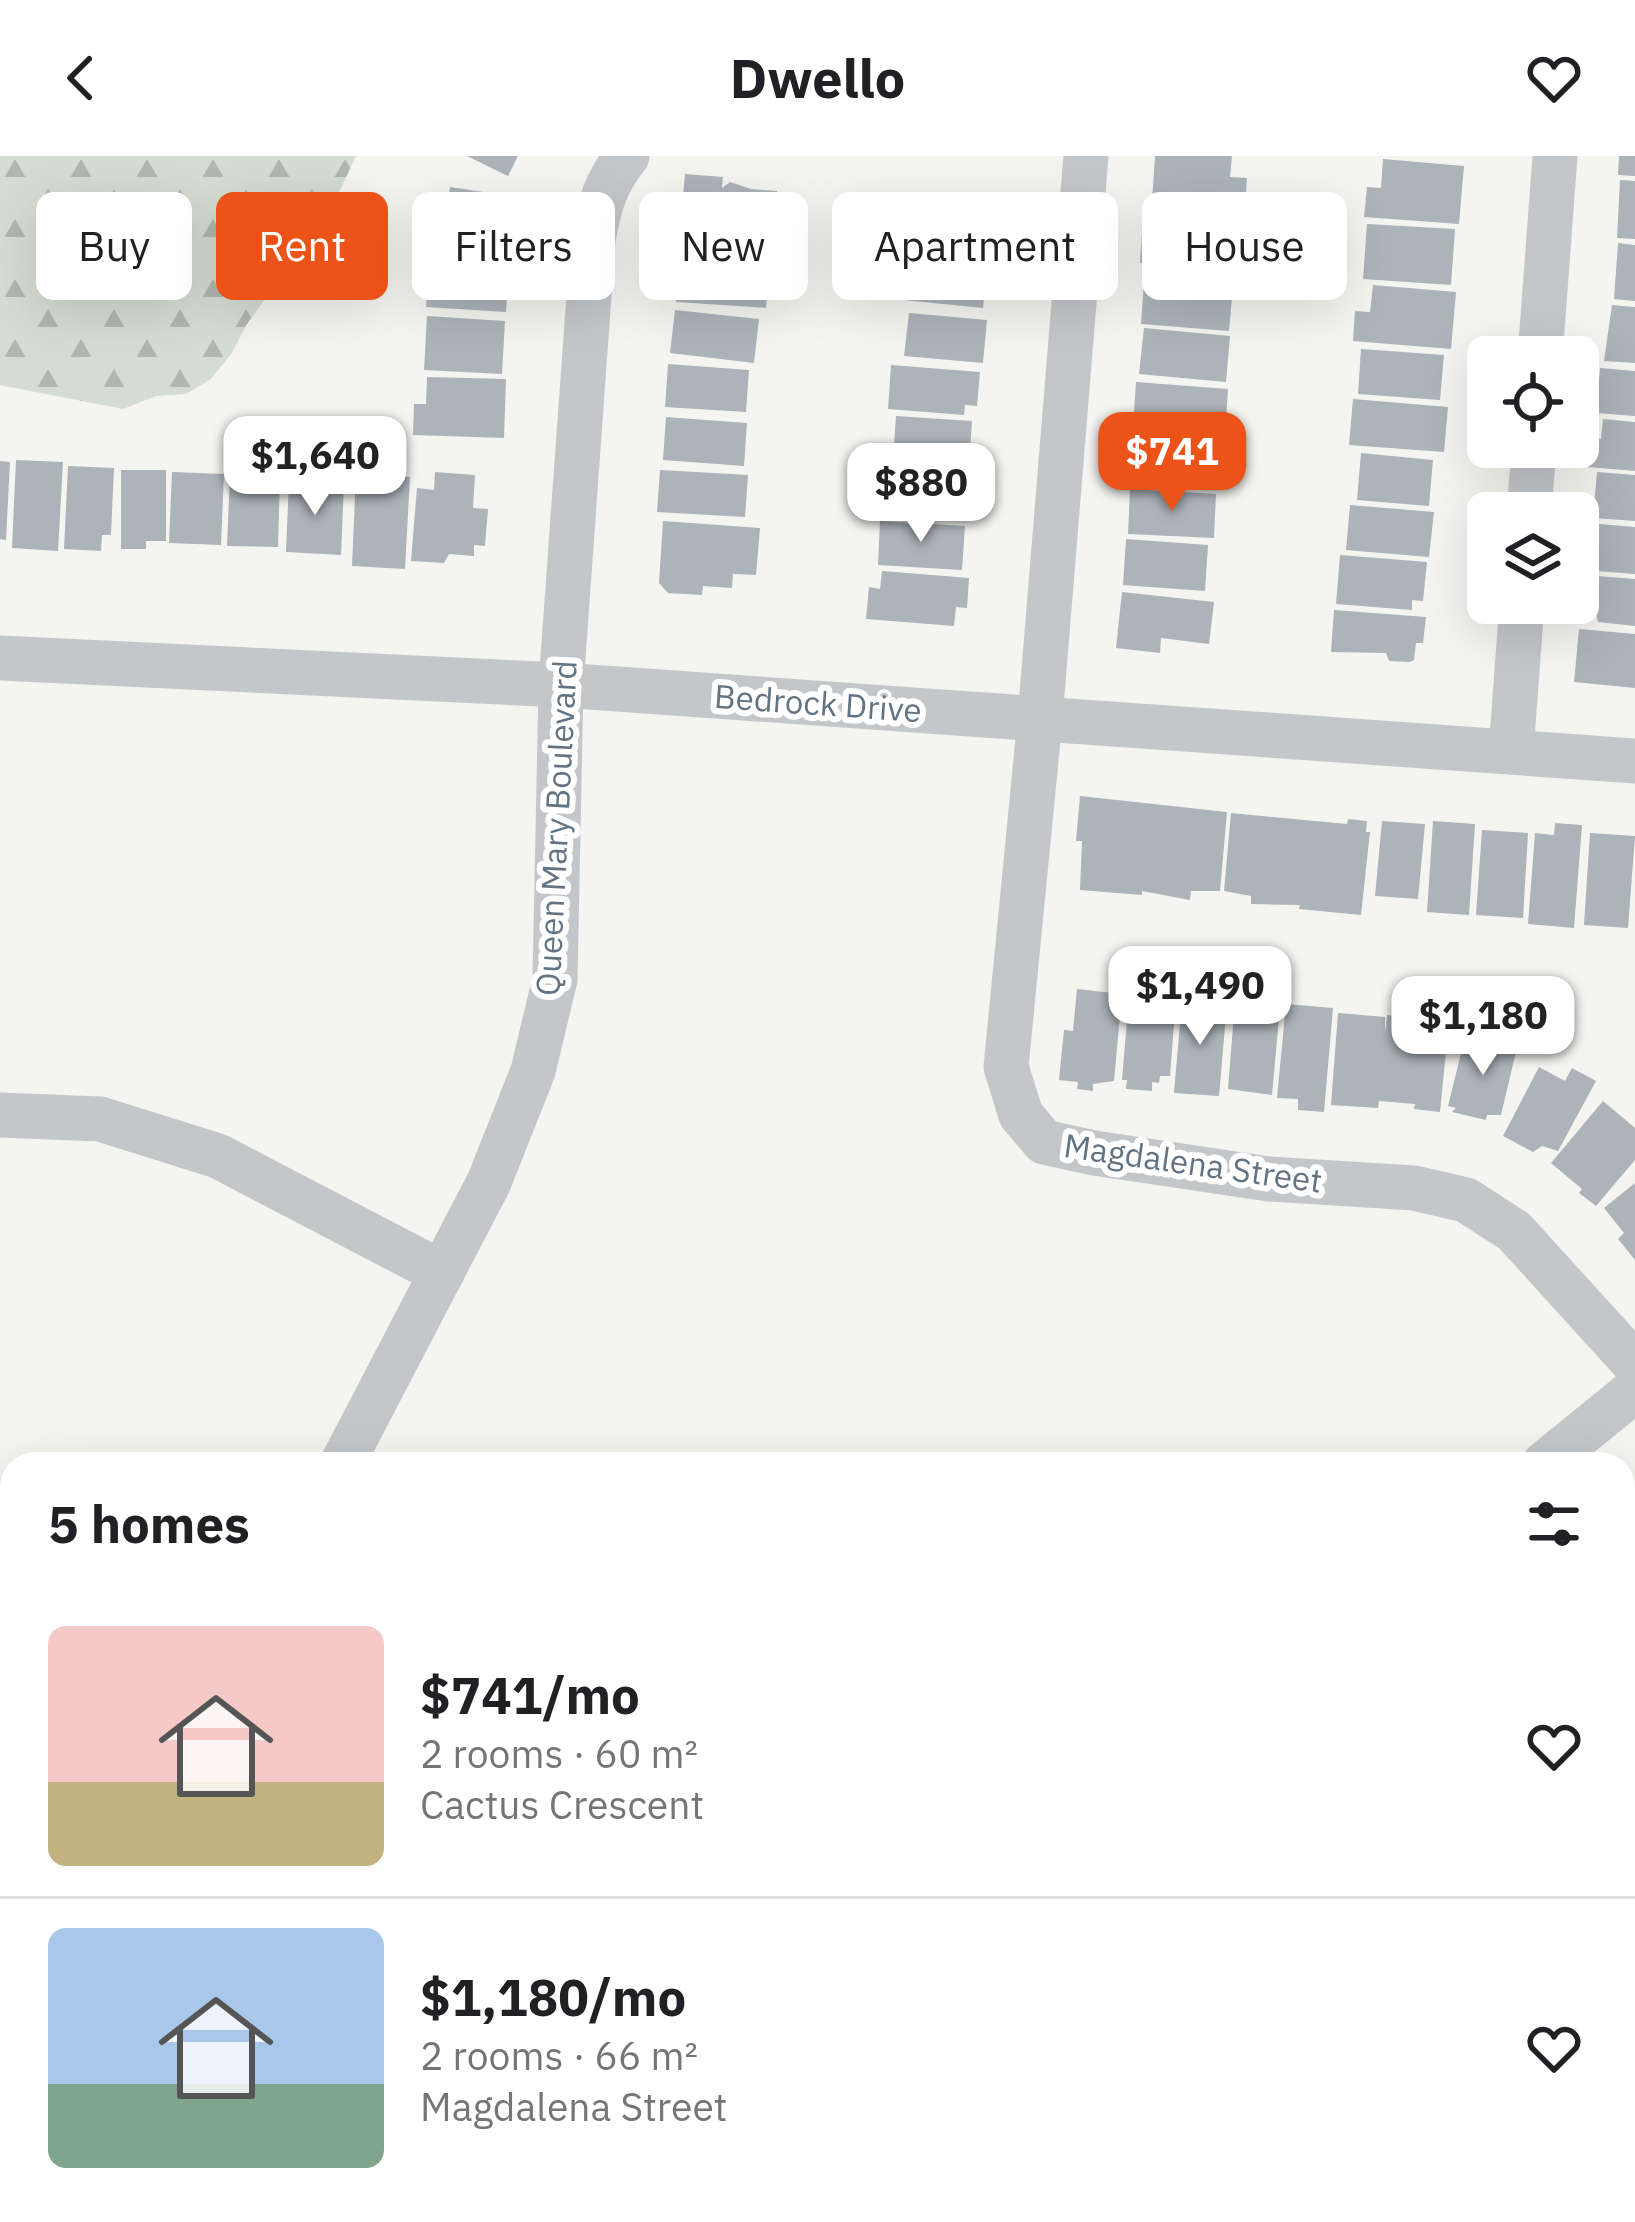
<!DOCTYPE html>
<html lang="en">
<head>
<meta charset="utf-8">
<style>
  body { margin:0; font-family:"IBM Plex Sans",sans-serif; background:#f2f2f2; color:#202124; height:100vh; display:flex; flex-direction:column; font-size:45px; white-space:nowrap }
  * { box-sizing:border-box; margin:0 }
  p { font-size:39px; color:#757577 }
  .icon { flex:none; width:66px; height:66px; fill:none; stroke:currentColor; stroke-width:2; stroke-linecap:round; stroke-linejoin:round }
  .map { position:relative; flex:1; overflow:hidden }
  .drawer { position:absolute; left:0px; top:1296px; width:1635px; height:771px; display:flex; flex-direction:column; background:#fff; border-radius:36px 36px 0 0; box-shadow:0 12px 48px #0002 }
  .drawer>* { flex:none }
  .guide { position:absolute; left:36px; top:36px; width:1563px; height:108px; display:flex; gap:24px }
  .buttons { position:absolute; left:1467px; top:180px; display:grid; gap:24px }
  .buttons a { display:grid; place-items:center; width:132px; height:132px; border-radius:18px; background:#fff; box-shadow:0 12px 48px #0002; font-size:60px }
  .price { position:absolute; translate:-50% -102px; padding:0 27px; border-radius:24px; background:#fff; color:#222; font-size:39px; line-height:78px; filter:drop-shadow(0 3px 6px #0008) }
  .price::after { content:''; position:absolute; left:50%; top:72px; width:36px; height:27px; margin-left:-18px; background:inherit; clip-path:polygon(0 0,100% 0,50% 100%) }
  .price.current { background:#ec5318; color:#fff }
  ul { padding:0; list-style:none }
  li { display:flex; align-items:center; gap:36px; height:300px; padding:0 48px }
  li+li { border-top:3px solid #e0e0e0 }
  li span { display:grid; place-items:center; flex:none; width:336px; height:240px; border-radius:18px; color:#555 }
  li>.icon { margin-inline-start:auto }
  span .icon { width:144px; height:144px; fill:#fffc; stroke-width:1 }
  li b { font-size:51px }
  h2 { display:flex; justify-content:space-between; align-items:center; height:144px; padding:0 48px; font-size:51px }
  .pill { padding:0 42px; border-radius:18px; background:#fff; box-shadow:0 12px 48px #0002; font-size:42px; line-height:108px }
  .pill.current { background:#ec5318; color:#fff }
  header { display:flex; justify-content:space-between; align-items:center; height:156px; padding:0 48px; background:#fff; font-size:54px; font-weight:800 }
  .map>svg:first-child { display:block }
</style>
</head>
<body>
<header><svg class="icon" aria-label="back" viewBox="0 0 24 24"><path d="M15 5l-7 7 7 7"/></svg>Dwello<svg class="icon" aria-label="heart" viewBox="0 0 24 24"><path d="M12 20l-8-8c-3-5 5-10 8-4 3-6 11-1 8 4z"/></svg></header>
<div class="map">
<svg width="1635" height="2066" viewBox="0 0 1635 2066">
  <defs>
    <pattern id="forest-firs" width="22" height="20" patternUnits="userSpaceOnUse" patternTransform="scale(3)"><rect width="22" height="20" fill="#d5dcd1"/><path d="M5 1l3.5 6h-7zM16 11l3.5 6h-7z" fill="#b0b7af"/></pattern>
  </defs>
  <rect width="100%" height="100%" fill="#f4f5f0"/>
  <g fill="url(#forest-firs)">
    <polygon points="0,0 356,0 330,56 247,168 231,198 211,223 186,238 156,240 123,253 0,229"/>
    <polygon points="1635,1559 1635,2066 1159,2066 1155,2055 1623,2055 1623,1571"/>
  </g>
  <g fill="none" stroke-linecap="round" stroke-linejoin="round">
    <polyline stroke="#bdc8cd" stroke-width="12" points="1327,2055 1352,2066"/>
  </g>
  <g fill="#acb3b9">
    <polygon points="467,0 518,0 508,20"/>
    <polygon points="1155,0 1232,0 1230,21 1247,22 1245,52 1152,45"/>
    <polygon points="1619,0 1635,0 1635,20 1618,19"/>
    <polygon points="1383,3 1464,10 1459,68 1364,61 1367,31 1381,32"/>
    <polygon points="685,18 723,21 722,32 730,26 751,33 777,35 773,92 693,86 695,53 682,51"/>
    <polygon points="1620,24 1635,25 1635,83 1617,82"/>
    <polygon points="450,31 517,41 509,93 442,83"/>
    <polygon points="950,42 993,44 990,96 897,92 900,47 950,50"/>
    <polygon points="1144,49 1229,56 1228,81 1242,82 1240,114 1140,107"/>
    <polygon points="1367,68 1455,73 1451,129 1363,123"/>
    <polygon points="1618,87 1635,89 1635,145 1614,143"/>
    <polygon points="679,93 770,99 766,152 676,146"/>
    <polygon points="431,97 510,103 506,156 426,151"/>
    <polygon points="907,104 987,111 983,152 903,144"/>
    <polygon points="1145,112 1234,119 1229,175 1141,168"/>
    <polygon points="1373,129 1456,136 1451,193 1353,185 1355,155 1370,156"/>
    <polygon points="1612,149 1635,151 1635,207 1604,205"/>
    <polygon points="675,154 759,163 754,207 670,197"/>
    <polygon points="909,157 987,164 983,207 904,200"/>
    <polygon points="427,160 505,165 502,218 424,214"/>
    <polygon points="1144,172 1230,180 1226,226 1139,218"/>
    <polygon points="1361,193 1444,199 1440,244 1358,238"/>
    <polygon points="668,208 749,214 746,256 665,251"/>
    <polygon points="891,209 980,216 977,250 965,249 964,259 888,253"/>
    <polygon points="1600,212 1635,215 1635,260 1596,257"/>
    <polygon points="427,221 506,223 504,282 413,279 414,248 426,248"/>
    <polygon points="1136,226 1228,233 1225,279 1133,272"/>
    <polygon points="1353,243 1448,251 1444,296 1349,289"/>
    <polygon points="896,260 972,265 969,311 893,305"/>
    <polygon points="666,261 747,267 744,310 663,304"/>
    <polygon points="1603,263 1635,266 1635,315 1588,311 1591,282 1601,283"/>
    <polygon points="1138,283 1225,286 1223,328 1123,323 1125,299 1137,299"/>
    <polygon points="1361,297 1433,304 1429,350 1357,344"/>
    <polygon points="16,304 63,306 58,395 12,392"/>
    <polygon points="0,305 10,306 6,384 0,383"/>
    <polygon points="68,310 114,312 111,379 102,379 101,395 64,393"/>
    <polygon points="892,311 970,317 967,362 888,356"/>
    <polygon points="121,314 166,314 166,385 146,385 146,393 121,393"/>
    <polygon points="660,314 748,319 745,361 657,356"/>
    <polygon points="172,316 224,318 221,389 169,387"/>
    <polygon points="435,316 475,319 473,352 488,353 485,390 474,389 474,400 449,398 444,407 411,405 417,332 434,334"/>
    <polygon points="1597,316 1635,319 1635,365 1593,362"/>
    <polygon points="230,318 280,320 278,391 227,390"/>
    <polygon points="356,318 410,321 405,413 352,410"/>
    <polygon points="289,325 344,327 341,399 286,396"/>
    <polygon points="1130,333 1216,338 1214,382 1128,378"/>
    <polygon points="1350,349 1434,356 1429,401 1346,394"/>
    <polygon points="663,365 760,372 756,419 733,418 732,432 703,430 702,439 668,437 659,427"/>
    <polygon points="880,365 965,370 962,414 878,409"/>
    <polygon points="1587,367 1635,371 1635,418 1583,414"/>
    <polygon points="1126,383 1208,389 1205,435 1123,429"/>
    <polygon points="1340,399 1427,406 1423,445 1412,444 1412,454 1336,448"/>
    <polygon points="882,415 969,422 967,452 956,451 954,470 866,463 869,431 880,433"/>
    <polygon points="1584,419 1635,423 1635,470 1598,466 1596,458 1581,456"/>
    <polygon points="1122,436 1214,446 1209,488 1161,482 1160,497 1116,492"/>
    <polygon points="1334,454 1426,461 1423,487 1416,487 1414,504 1410,506 1389,505 1386,497 1331,496"/>
    <polygon points="1579,473 1635,478 1635,532 1574,526"/>
    <polygon points="1080,640 1227,656 1220,735 1191,735 1190,744 1142,735 1142,739 1080,734 1082,685 1076,685"/>
    <polygon points="1231,657 1347,668 1348,663 1367,665 1366,676 1370,676 1361,759 1299,753 1300,749 1251,748 1251,740 1224,735"/>
    <polygon points="1382,665 1425,668 1418,743 1375,740"/>
    <polygon points="1433,665 1475,668 1469,759 1427,756"/>
    <polygon points="1555,667 1582,669 1574,772 1528,768 1535,677 1554,679"/>
    <polygon points="1482,674 1528,677 1523,762 1476,759"/>
    <polygon points="1590,677 1635,680 1628,772 1584,769"/>
    <polygon points="1077,833 1122,838 1114,925 1093,928 1093,935 1077,933 1078,926 1059,924 1064,874 1073,875"/>
    <polygon points="1129,840 1176,843 1170,920 1160,920 1159,927 1152,926 1152,935 1126,933 1127,924 1122,924"/>
    <polygon points="1182,844 1227,848 1219,940 1174,937"/>
    <polygon points="1286,848 1333,852 1324,956 1298,954 1298,943 1277,942"/>
    <polygon points="1338,857 1385,861 1385,877 1387,859 1449,865 1440,956 1414,953 1415,948 1379,945 1378,952 1331,949"/>
    <polygon points="1234,858 1279,862 1272,939 1228,933"/>
    <polygon points="1498,879 1519,883 1501,959 1487,959 1486,964 1452,956 1456,952 1448,950 1464,885 1495,892"/>
    <polygon points="1539,911 1565,925 1572,912 1596,925 1558,995 1542,990 1533,996 1503,980"/>
    <polygon points="1603,945 1635,972 1635,1004 1596,1050 1579,1037 1582,1033 1551,1007"/>
    <polygon points="1635,1027 1635,1104 1618,1083 1624,1077 1604,1052"/>
    <polygon points="1635,1354 1635,1426 1623,1411 1623,1378 1629,1372 1623,1364"/>
    <polygon points="1623,1425 1635,1439 1635,1466 1623,1476"/>
    <polygon points="641,2055 677,2055 686,2066 626,2066"/>
    <polygon points="691,2055 774,2055 760,2066 699,2066"/>
  </g>
  <g fill="none" stroke-linecap="round" stroke-linejoin="round">
    <g stroke="#c4c7ca" stroke-width="45">
      <polyline points="1086,0 1040,563 1006,911 1021,959 1044,986 1094,997 1269,1023 1414,1032 1466,1044 1514,1075 1635,1208"/>
      <polyline points="1540,201 1555,0"/>
      <polyline points="1529,357 1534,291"/>
      <polyline points="0,502 561,529 1635,605"/>
      <polyline points="1511,596 1522,447"/>
      <polyline points="0,959 100,963 218,1000 442,1117"/>
      <path d="M342 1308 489 1026 533 915 555 823 561 529 593 84C599 50 605 27 627 0"/>
      <polyline points="1544,1308 1635,1234"/>
      <polyline points="282,2055 287,2066"/>
      <polyline points="478,2066 492,2055"/>
    </g>
  </g>
  <g text-anchor="middle" stroke-width="12" stroke-linejoin="round" paint-order="stroke">
    <g font-size="33" fill="#627383" stroke="#fff">
      <text transform="translate(818 547) rotate(4)" y="12">Bedrock Drive</text>
      <text transform="translate(556 672) rotate(-87)" y="12">Queen Mary Boulevard</text>
      <text transform="translate(1193 1007) rotate(8)" y="12">Magdalena Street</text>
    </g>
  </g>
</svg>
<div class="buttons">
<a><svg class="icon" aria-label="locate" viewBox="0 0 24 24"><circle cx="12" cy="12" r="6"/><path d="M12 2v4M12 18v4M2 12h4M18 12h4"/></svg></a>
<a><svg class="icon" aria-label="layers" viewBox="0 0 24 24"><path d="M12 4l9 5-9 5-9-5zM3 14l9 5 9-5"/></svg></a>
</div>
<b class="price current" style="left:1172px;top:358px">$741</b>
<b class="price" style="left:315px;top:362px">$1,640</b>
<b class="price" style="left:921px;top:389px">$880</b>
<b class="price" style="left:1200px;top:892px">$1,490</b>
<b class="price" style="left:1483px;top:922px">$1,180</b>
<div class="guide">
<a class="pill">Buy</a>
<a class="pill current">Rent</a>
<a class="pill">Filters</a>
<a class="pill">New</a>
<a class="pill">Apartment</a>
<a class="pill">House</a>
</div>
<section class="drawer">
<h2>5 homes<svg class="icon" aria-label="filters" viewBox="0 0 24 24"><path d="M4 7h16M4 17h16"/><circle cx="9" cy="7" r="2"/><circle cx="15" cy="17" r="2"/></svg></h2>
<ul>
<li><span style="background:linear-gradient(#f6c9c9 65%,#c2b280 0)"><svg class="icon" aria-label="home" viewBox="0 0 24 24"><path d="M3 11l9-7 9 7M6 9v11h12V9"/></svg></span><div><b>$741/mo</b><p>2 rooms · 60 m²</p><p>Cactus Crescent</p></div><svg class="icon" aria-label="heart" viewBox="0 0 24 24"><path d="M12 20l-8-8c-3-5 5-10 8-4 3-6 11-1 8 4z"/></svg></li>
<li><span style="background:linear-gradient(#a9c7e8 65%,#7fa58c 0)"><svg class="icon" aria-label="home" viewBox="0 0 24 24"><path d="M3 11l9-7 9 7M6 9v11h12V9"/></svg></span><div><b>$1,180/mo</b><p>2 rooms · 66 m²</p><p>Magdalena Street</p></div><svg class="icon" aria-label="heart" viewBox="0 0 24 24"><path d="M12 20l-8-8c-3-5 5-10 8-4 3-6 11-1 8 4z"/></svg></li>
</ul>
</section>
</div>
</body>
</html>
